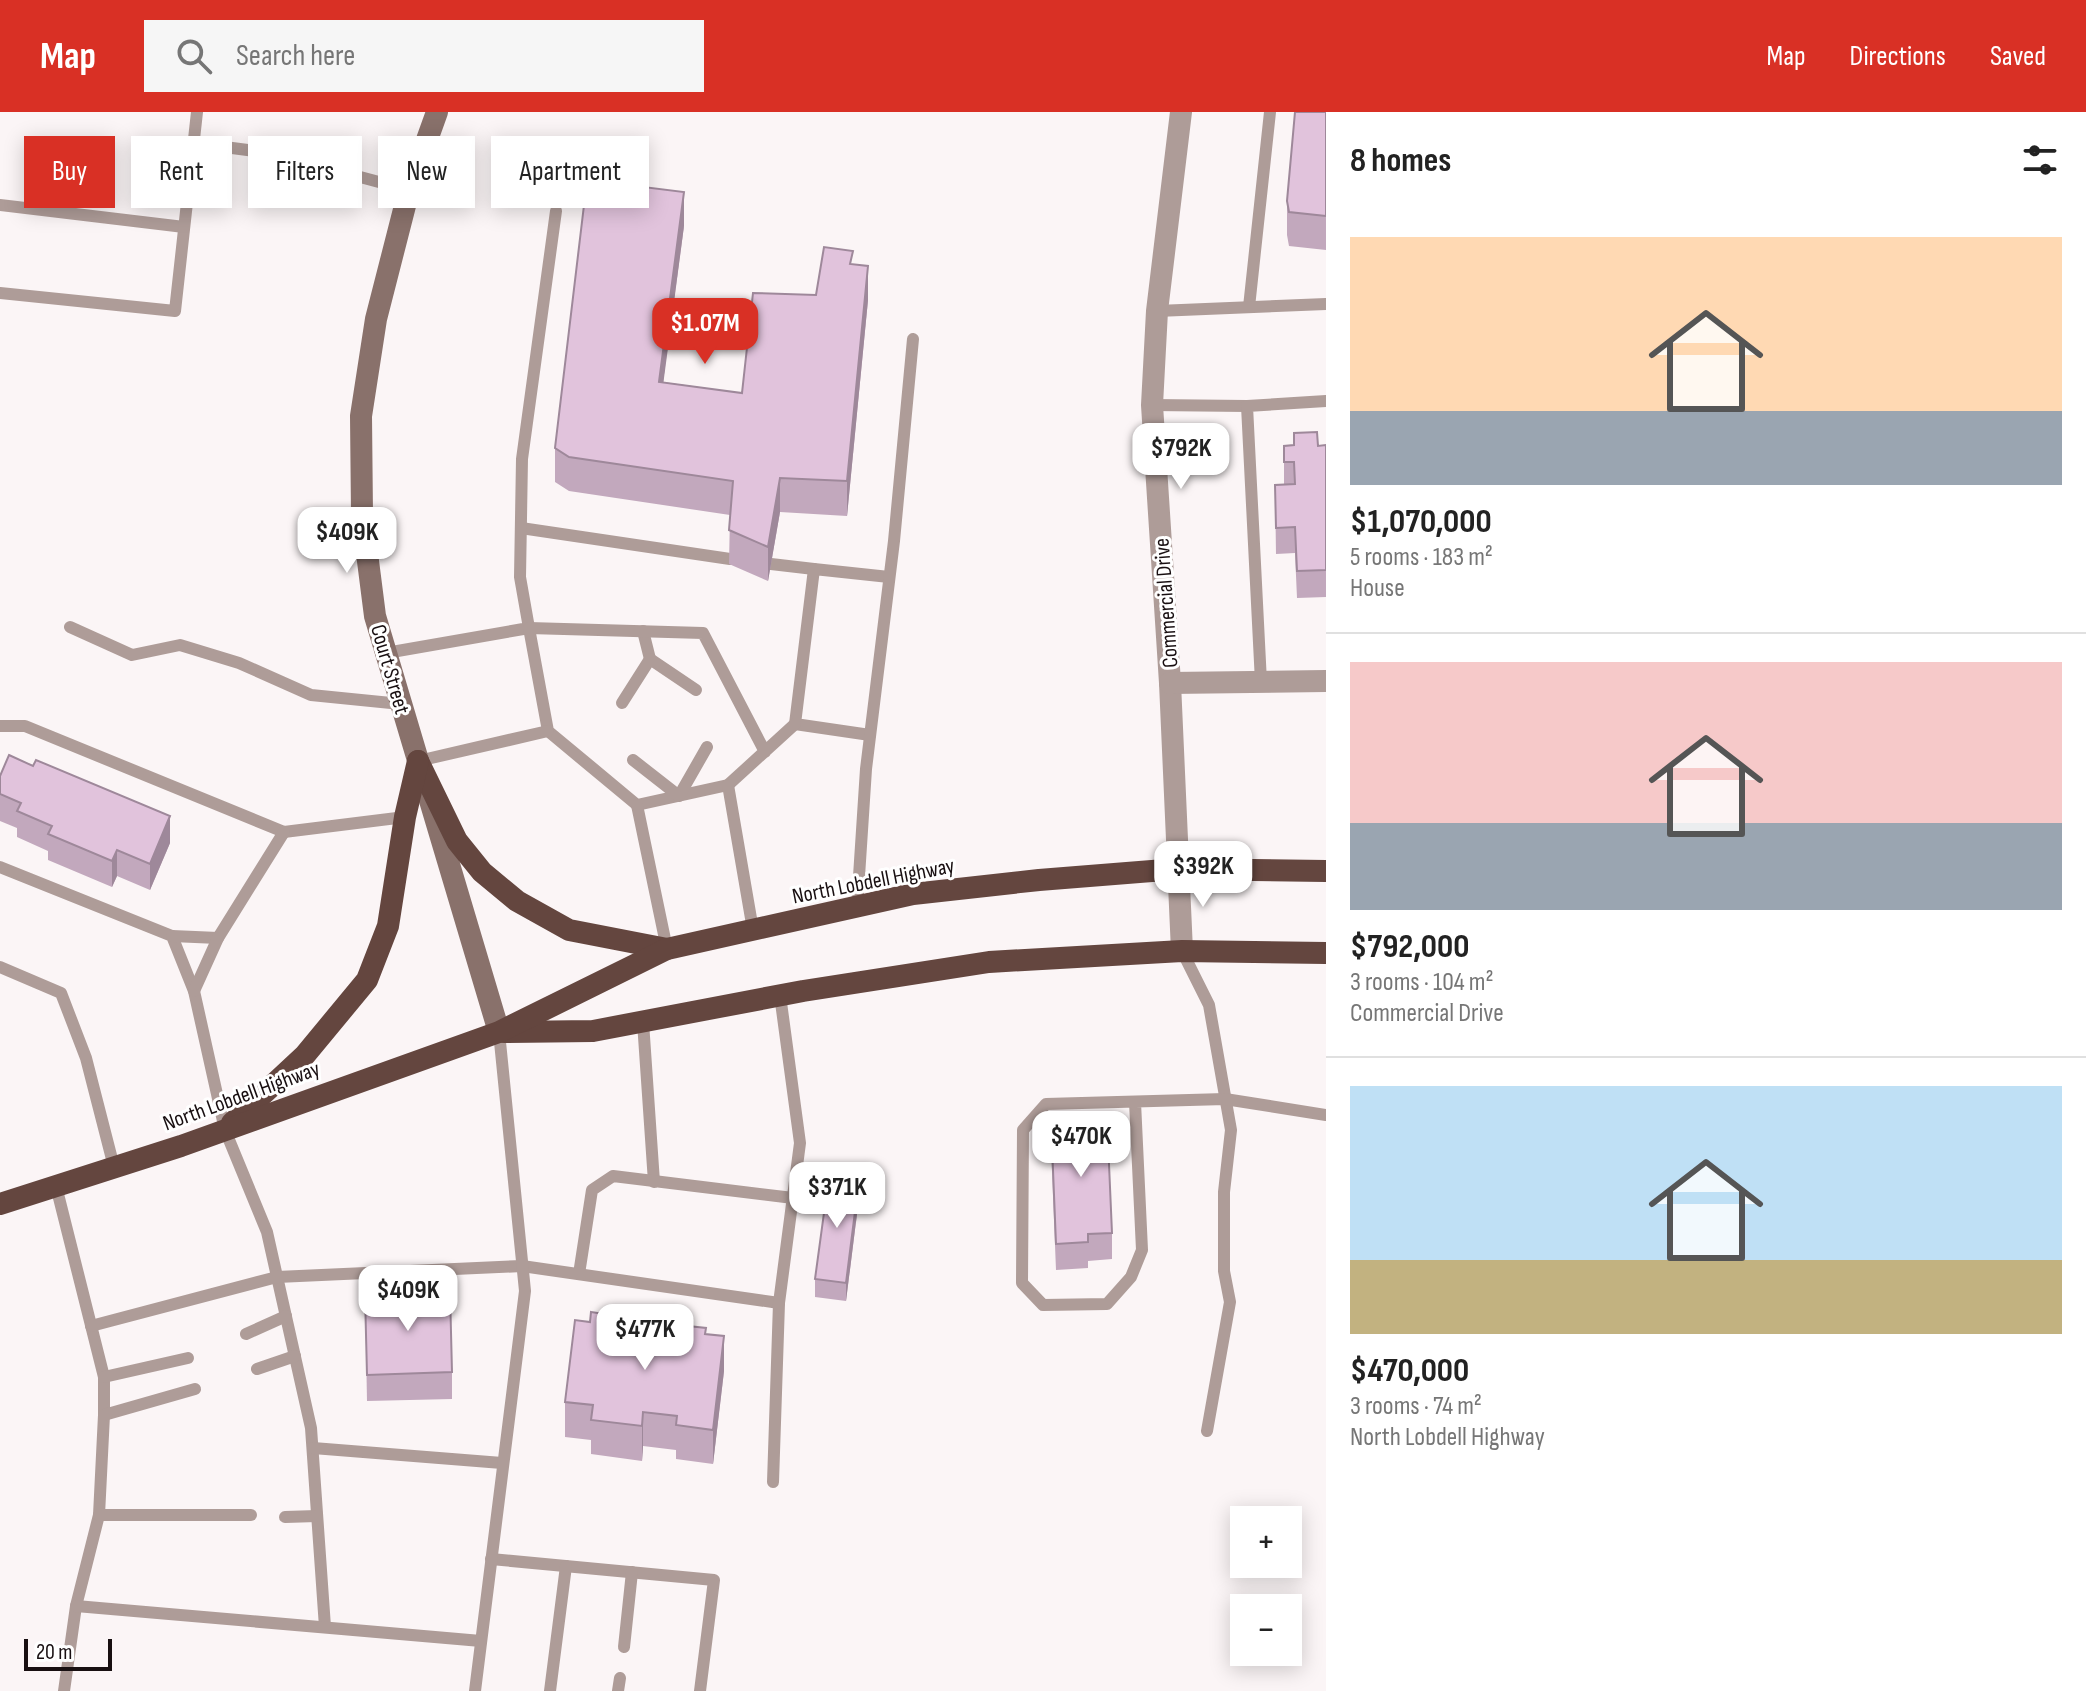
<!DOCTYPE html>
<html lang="en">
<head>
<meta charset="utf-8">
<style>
  body { margin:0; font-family:"Sofia Sans Condensed",sans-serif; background:#f6f6f6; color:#222; height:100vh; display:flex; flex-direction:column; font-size:30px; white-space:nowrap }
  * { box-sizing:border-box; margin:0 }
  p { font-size:26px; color:#767676 }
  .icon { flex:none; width:44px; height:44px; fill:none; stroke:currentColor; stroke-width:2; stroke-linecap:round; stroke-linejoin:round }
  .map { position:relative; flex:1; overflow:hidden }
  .sheet { display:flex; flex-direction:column; background:#fff; width:760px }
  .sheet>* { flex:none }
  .banner { position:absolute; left:24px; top:24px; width:760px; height:72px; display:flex; gap:16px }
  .controls { position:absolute; left:1230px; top:1394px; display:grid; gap:16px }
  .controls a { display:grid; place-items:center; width:72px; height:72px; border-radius:0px; background:#fff; box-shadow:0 4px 20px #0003; font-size:40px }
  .scale { position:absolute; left:24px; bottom:20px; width:88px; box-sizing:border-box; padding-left:8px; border:4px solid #180f11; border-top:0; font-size:22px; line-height:28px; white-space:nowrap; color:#180f11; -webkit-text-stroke:6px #fff; paint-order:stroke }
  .price { position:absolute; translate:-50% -68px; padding:0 18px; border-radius:16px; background:#fff; color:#222; font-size:26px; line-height:52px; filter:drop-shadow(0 2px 4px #0008) }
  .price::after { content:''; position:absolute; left:50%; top:48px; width:24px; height:18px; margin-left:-12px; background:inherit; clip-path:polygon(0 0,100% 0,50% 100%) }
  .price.current { background:#d93025; color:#fff }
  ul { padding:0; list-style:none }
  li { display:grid; align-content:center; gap:16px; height:424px; padding:0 24px }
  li+li { border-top:2px solid #e0e0e0 }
  li span { display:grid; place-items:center; height:248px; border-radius:0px; color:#555 }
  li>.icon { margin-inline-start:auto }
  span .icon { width:144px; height:144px; fill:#fffc; stroke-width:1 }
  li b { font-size:34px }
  h2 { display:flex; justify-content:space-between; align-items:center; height:96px; padding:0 24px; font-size:34px }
  .chip { padding:0 28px; border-radius:0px; background:#fff; box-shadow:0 4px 20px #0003; font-size:28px; line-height:72px }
  .chip.current { background:#d93025; color:#fff }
  header { display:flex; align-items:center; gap:48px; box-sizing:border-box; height:112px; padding:0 40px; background:#d93025; color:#fff }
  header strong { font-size:38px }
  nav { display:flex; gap:44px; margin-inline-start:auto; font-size:28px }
  .search { width:560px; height:72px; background:#f6f6f6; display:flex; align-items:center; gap:20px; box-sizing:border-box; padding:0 28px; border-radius:0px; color:#767676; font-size:30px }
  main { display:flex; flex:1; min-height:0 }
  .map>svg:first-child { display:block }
</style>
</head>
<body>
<header>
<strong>Map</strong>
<div class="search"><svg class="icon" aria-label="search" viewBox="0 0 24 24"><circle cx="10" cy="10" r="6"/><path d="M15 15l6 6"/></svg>Search here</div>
<nav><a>Map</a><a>Directions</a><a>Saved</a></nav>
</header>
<main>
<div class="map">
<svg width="1326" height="1579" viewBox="0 0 1326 1579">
  <rect width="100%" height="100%" fill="#fbf5f6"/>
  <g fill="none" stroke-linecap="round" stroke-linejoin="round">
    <g stroke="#ae9c98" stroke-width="12">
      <polyline points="194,31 270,41 409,78"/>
      <polyline points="0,93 184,115"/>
      <polyline points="0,181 175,199 197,0"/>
      <polyline points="1249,195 1270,0"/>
      <polyline points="1157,199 1326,192"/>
      <polyline points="1152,293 1247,294"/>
      <polyline points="521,416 730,447"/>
      <polyline points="771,452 814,457"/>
      <polyline points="70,515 132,543 180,533 239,551 311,583 401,592"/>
      <polyline points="643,519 650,547"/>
      <polyline points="386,541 529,516 520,465 522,347 556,99"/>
      <polyline points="1261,570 1247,294 1326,289"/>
      <polyline points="622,591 650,547 696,578"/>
      <polyline points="0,614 25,614 284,720 405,705"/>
      <polyline points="870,623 795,612 814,457 889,465"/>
      <polyline points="765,640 703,521 529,516 548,619 637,693 728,673 795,612"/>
      <polyline points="633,648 679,684 707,635"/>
      <polyline points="418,649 548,619"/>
      <polyline points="728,673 753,818"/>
      <polyline points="637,693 667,837"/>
      <polyline points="0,755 172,824 194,879 225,1018 267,1120 311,1316 325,1515"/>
      <polyline points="857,795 866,657 894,429 913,227"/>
      <polyline points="172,824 218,826 284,720"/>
      <polyline points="1182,839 1209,893 1231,1018 1224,1080 1224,1159 1230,1190 1207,1319"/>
      <polyline points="0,855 61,881 86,946 114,1055"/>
      <polyline points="194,879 218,826"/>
      <polyline points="643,910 654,1070"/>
      <polyline points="1135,990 1142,1138 1131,1165 1107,1192 1043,1193 1022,1171 1023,1018 1046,992 1225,987 1326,1003"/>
      <polyline points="56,1074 104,1265 104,1303 99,1403 76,1494 64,1579"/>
      <polyline points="579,1162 592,1078 613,1064 793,1086"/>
      <polyline points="91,1214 277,1165 522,1154 779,1191"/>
      <polyline points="246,1222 286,1204"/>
      <polyline points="257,1257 295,1244"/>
      <polyline points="104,1265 188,1246"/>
      <polyline points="104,1303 195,1277"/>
      <polyline points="313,1336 502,1351"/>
      <polyline points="773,1370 779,1191 800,1031 780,883"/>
      <polyline points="99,1403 251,1403"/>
      <polyline points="285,1405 317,1404"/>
      <polyline points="491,1447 714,1468 700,1579"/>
      <polyline points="76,1494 481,1529"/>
      <polyline points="624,1535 632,1460"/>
      <polyline points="475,1579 525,1179 499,920"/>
      <polyline points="550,1579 566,1454"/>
      <polyline points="618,1579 620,1566"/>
    </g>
    <g stroke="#ae9c98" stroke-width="22">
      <polyline points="1181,0 1157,199 1152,293 1170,571 1182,839"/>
      <polyline points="1170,571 1326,569"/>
    </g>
    <polyline stroke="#89716b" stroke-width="22" points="437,0 409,78 376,207 361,304 362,402 375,504 499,920"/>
    <g stroke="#64463f" stroke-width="22">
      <polyline points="418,649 457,729 482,760 517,789 569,818 667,837"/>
      <polyline points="504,920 593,919 803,879 989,850 1182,839 1326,841"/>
      <polyline points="232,1011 305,943 367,868 388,814 405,705 418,649"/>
      <polyline points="0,1092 181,1034 499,920 667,837 913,782 1039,768 1177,757 1326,759"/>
    </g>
  </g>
  <g fill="#c2a8bd">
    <polygon points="1326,0 1326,138 1289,134 1287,123 1287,89"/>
    <polygon points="684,114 663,270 742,281 816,183 853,152 868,188 847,404 780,400 768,469 729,452 730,403 569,379 555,370 555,336"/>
    <polygon points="1326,333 1326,485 1297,486 1295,441 1276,442 1275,373 1284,373 1284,334"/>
    <polygon points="0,664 170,731 150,778 117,764 112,775 48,748 48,739 17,725 17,716 0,709"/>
    <polygon points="1051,1009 1112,1121 1112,1147 1088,1149 1088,1156 1056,1158 1051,1035"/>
    <polygon points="859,1086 846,1189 815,1185 815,1167"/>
    <polygon points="365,1182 452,1260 452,1287 367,1289"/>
    <polygon points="590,1210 618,1211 706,1222 724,1259 713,1352 676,1347 676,1338 643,1334 642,1349 591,1342 591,1328 565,1325 565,1290"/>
  </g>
  <g fill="#9e889a">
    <polygon points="684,80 684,114 659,304 659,270"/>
    <polygon points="868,154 868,188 847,404 847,369"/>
    <polygon points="780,366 780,400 768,469 768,435"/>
    <polygon points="170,704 170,731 150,778 150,752"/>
    <polygon points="117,738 117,764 112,775 112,749"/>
    <polygon points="859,1068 859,1086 846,1189 846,1171"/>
    <polygon points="724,1224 724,1259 713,1352 713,1318"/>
    <polygon points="643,1300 643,1334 642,1349 642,1314"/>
  </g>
  <g fill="#e1c3dc" stroke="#9e889a" stroke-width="2">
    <polygon points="1295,0 1326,0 1326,104 1289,100 1287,89"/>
    <polygon points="587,68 684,80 659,270 742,281 753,181 816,183 824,135 853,139 850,152 868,154 847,369 780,366 768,435 729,418 733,369 569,345 555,336"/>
    <polygon points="1317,320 1318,334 1326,333 1326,458 1297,459 1295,415 1276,416 1275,373 1295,372 1294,350 1284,350 1284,334 1294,333 1294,321"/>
    <polygon points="9,643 33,654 36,648 170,704 150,752 117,738 112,749 48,722 52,714 17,699 21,691 0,682 0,664"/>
    <polygon points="1107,1006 1112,1121 1088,1122 1088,1130 1056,1132 1051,1009"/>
    <polygon points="829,1064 859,1068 846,1171 815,1167"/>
    <polygon points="450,1180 452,1260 367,1263 365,1182"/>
    <polygon points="591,1200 618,1204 617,1211 678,1218 679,1213 706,1216 705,1222 724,1224 713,1318 676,1313 677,1304 643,1300 642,1314 591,1308 593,1293 565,1290 575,1208 590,1210"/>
  </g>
  <g text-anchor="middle" stroke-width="6" stroke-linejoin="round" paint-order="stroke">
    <g font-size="22" fill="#180f11" stroke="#fff">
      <text transform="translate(1165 491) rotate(-94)" y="8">Commercial Drive</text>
      <text transform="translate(391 557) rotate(74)" y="8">Court Street</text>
      <text transform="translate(873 768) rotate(-11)" y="8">North Lobdell Highway</text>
      <text transform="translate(241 983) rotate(-20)" y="8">North Lobdell Highway</text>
    </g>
  </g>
</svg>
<div class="controls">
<a>+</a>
<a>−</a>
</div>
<div class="scale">20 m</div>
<b class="price current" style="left:705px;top:254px">$1.07M</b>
<b class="price" style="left:1181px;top:379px">$792K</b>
<b class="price" style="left:347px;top:463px">$409K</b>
<b class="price" style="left:1203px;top:797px">$392K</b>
<b class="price" style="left:1081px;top:1067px">$470K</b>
<b class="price" style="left:837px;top:1118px">$371K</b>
<b class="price" style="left:408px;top:1221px">$409K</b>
<b class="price" style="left:645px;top:1260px">$477K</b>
<div class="banner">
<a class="chip current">Buy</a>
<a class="chip">Rent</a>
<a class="chip">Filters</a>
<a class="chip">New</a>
<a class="chip">Apartment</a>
</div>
</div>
<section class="sheet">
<h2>8 homes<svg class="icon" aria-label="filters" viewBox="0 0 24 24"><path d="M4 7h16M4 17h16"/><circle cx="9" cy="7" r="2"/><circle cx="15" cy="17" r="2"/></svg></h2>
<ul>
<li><span style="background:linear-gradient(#ffd9b3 70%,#9aa5b1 0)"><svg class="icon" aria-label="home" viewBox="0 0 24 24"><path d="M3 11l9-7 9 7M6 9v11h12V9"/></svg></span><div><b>$1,070,000</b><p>5 rooms · 183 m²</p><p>House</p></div></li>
<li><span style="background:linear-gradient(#f6c9c9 65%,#9aa5b1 0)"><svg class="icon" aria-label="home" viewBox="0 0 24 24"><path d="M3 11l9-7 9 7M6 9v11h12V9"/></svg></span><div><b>$792,000</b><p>3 rooms · 104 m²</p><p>Commercial Drive</p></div></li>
<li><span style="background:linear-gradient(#bfe0f5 70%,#c2b280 0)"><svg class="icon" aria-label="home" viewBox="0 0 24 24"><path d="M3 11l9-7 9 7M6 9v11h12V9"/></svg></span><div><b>$470,000</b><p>3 rooms · 74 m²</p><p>North Lobdell Highway</p></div></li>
</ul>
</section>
</main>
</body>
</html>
